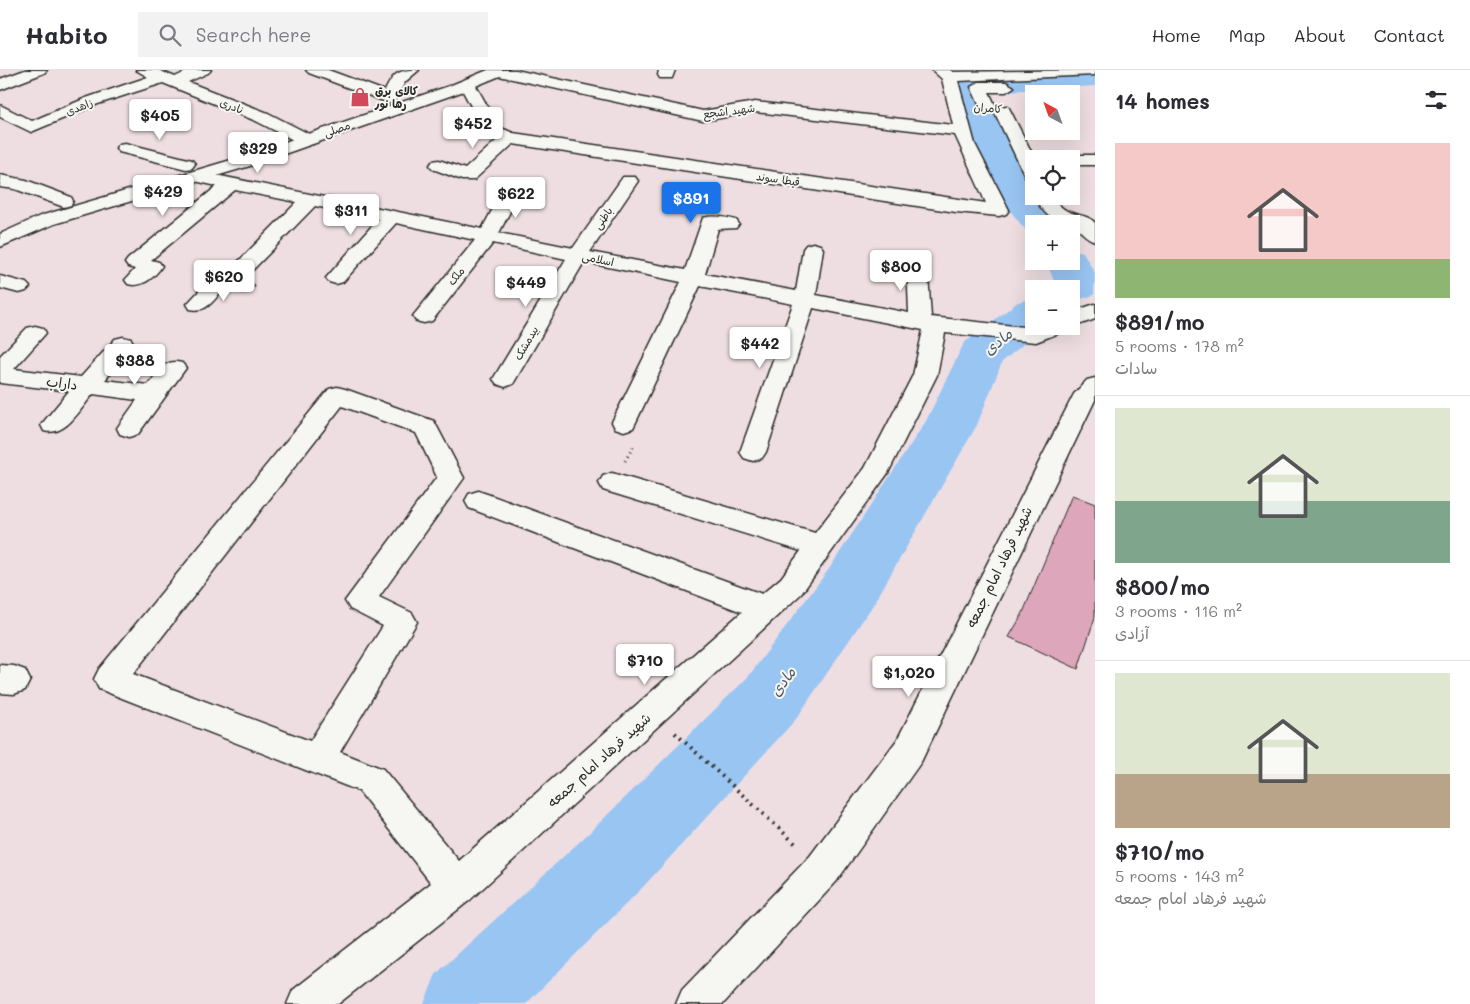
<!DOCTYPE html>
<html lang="en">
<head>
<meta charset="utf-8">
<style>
  body { margin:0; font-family:Mali,"Playpen Sans Arabic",sans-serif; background:#f2f2f3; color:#2b2b33; height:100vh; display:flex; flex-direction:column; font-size:19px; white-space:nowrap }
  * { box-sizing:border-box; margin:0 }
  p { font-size:16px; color:#7c7c81 }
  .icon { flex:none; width:28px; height:28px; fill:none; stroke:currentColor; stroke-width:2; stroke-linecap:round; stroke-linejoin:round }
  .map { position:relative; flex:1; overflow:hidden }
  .side { display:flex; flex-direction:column; background:#fff; width:375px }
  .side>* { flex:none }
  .needle { width:32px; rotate:319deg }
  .controls { position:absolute; left:1025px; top:15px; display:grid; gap:10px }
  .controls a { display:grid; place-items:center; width:55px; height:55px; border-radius:0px; background:#fff; box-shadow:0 5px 20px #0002; font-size:25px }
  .price { position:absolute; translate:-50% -42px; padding:0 11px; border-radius:5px; background:#fff; color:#222; font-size:16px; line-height:32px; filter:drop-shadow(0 1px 2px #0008) }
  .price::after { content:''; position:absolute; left:50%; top:30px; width:15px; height:11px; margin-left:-8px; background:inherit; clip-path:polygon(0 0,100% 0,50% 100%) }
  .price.active { background:#1a73e8; color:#fff }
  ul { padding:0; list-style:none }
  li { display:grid; align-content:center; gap:10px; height:265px; padding:0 20px }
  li+li { border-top:1px solid #e1e1e2 }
  li span { display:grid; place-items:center; height:155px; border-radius:0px; color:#555 }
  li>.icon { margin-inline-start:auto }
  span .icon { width:90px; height:90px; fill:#fffc; stroke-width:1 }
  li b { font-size:21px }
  h2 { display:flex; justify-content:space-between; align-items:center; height:60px; padding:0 20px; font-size:21px }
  header { display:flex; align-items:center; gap:30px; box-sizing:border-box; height:70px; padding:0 25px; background:#fff; border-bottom:1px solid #e1e1e2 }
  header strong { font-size:24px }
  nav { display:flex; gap:28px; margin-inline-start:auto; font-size:18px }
  .search { width:350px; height:45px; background:#f2f2f3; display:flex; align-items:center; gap:12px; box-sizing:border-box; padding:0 18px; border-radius:0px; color:#7c7c81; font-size:19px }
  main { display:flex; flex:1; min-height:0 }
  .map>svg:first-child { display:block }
</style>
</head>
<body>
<header>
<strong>Habito</strong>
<div class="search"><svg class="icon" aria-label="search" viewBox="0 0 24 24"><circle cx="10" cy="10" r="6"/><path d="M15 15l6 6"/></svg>Search here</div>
<nav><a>Home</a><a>Map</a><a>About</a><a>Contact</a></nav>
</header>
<main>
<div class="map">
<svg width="1095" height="934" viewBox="0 0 1095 934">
  <rect width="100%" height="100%" fill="#eedee2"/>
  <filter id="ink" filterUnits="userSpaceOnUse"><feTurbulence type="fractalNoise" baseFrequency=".02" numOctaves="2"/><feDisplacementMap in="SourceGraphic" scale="10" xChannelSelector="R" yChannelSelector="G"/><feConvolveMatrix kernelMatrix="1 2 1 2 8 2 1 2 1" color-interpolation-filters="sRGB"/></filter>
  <g filter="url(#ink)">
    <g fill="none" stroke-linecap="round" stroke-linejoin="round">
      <g fill="#99c5f3" fill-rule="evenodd">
        <polygon points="1019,0 1095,0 1095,16 986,22 1034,116 1034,126 1040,126 1064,154 1034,154 1034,164 1028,163 999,127 948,13 953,6 965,3"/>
        <polygon points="1071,179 1083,182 1095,203 1094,225 1071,232 1071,219 1049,219 1054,211 1046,191 1071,191"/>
        <polygon points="1034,228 1034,256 1045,256 1002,292 977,355 873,535 796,649 643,817 526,934 424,934 436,904 589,763 748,607 829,499 926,351 964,273 1018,232"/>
      </g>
    </g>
    <polygon fill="#dda6bb" stroke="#2b2b2b" points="1072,425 1095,434 1095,547 1078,599 1009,567 1022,545"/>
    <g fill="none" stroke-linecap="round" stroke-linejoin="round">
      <defs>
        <g id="minor">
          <polygon points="25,0 47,0 44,3 0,20 0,9"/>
          <polygon points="136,0 158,0 175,7 190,0 211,0 208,3 188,12 268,43 313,66 316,70 313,74 301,74 256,51 163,13 98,34 31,62 0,47 0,35 32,51 86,28 148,7"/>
          <path d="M306 0H328L385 21C394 2 398 0 419 0L405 12 395 31 389 33 309 3Z"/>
          <polygon points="492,0 516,0 703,41 755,32 953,55 942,9 932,0 950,0 953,2 1095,0 1095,5 958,11 975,74 1009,140 1006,144 999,146 956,142 513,74 474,110 462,110 433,99 430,95 433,91 439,90 465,99 498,69 486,64 459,14 467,9 475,14 499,57 513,63 986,133 955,65 755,42 703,51 499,6 494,4"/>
          <polygon points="659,0 675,0 672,8 660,8 658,5"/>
          <polygon points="979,12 1006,12 1014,17 1006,22 989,22 996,37 1008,36 1010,40 1035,89 1034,111 1028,110 1025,106 994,41 982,41 971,17"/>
          <polygon points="125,73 192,90 195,94 192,98 186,99 119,82 116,78 119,74"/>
          <polygon points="1071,85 1095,85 1095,95 1071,95 1071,89 1063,89"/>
          <path d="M196 101 482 159 505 116 507 112H521L523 116 499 163 573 178 623 107H635L638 111 590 182 685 200 703 148C714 145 725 147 736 150L739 154 736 158 718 159 705 204 796 221 803 179 806 175 813 173 820 175 823 179 816 225 909 243 907 190 910 186 917 184 924 186 927 190 931 247 1033 258 1067 256 1064 261 1036 272 945 263 937 305 888 403 801 524 470 830 338 934H287L293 920 431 813 359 721 99 619 94 609 99 599 329 319 337 317 345 319 434 351 464 408 379 527 412 543 417 552 340 682 383 699 459 791 742 542 469 438 465 431 469 424 478 421 487 424 762 524 781 508 801 481 603 420 599 413 603 406 612 403 815 463 865 398 913 305 923 260 813 238 766 382 762 388 753 391 744 388 740 382 793 234 700 216 636 352 633 358 624 361 615 358 612 352 681 212 584 192 513 314 505 317 497 314 493 309 566 189 493 173 432 251 424 253 416 251 413 246 475 170 396 153 343 212 336 214 329 212 326 208 378 149 315 136 243 210 250 212 254 216 250 220 243 222 224 218C214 230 207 243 190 239L187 234 212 207 224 206 297 132 235 120 151 190 159 192 162 196C154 208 142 218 128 214L125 210 135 199 128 197 125 193 128 189 217 116 190 110 187 106 190 102ZM342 336 416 363 437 407 345 531 350 539 383 556 310 671 133 604Z"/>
          <polygon points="0,105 26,110 71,127 73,131 71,135 64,137 15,119 0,117"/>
          <path d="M1034 126H1053C1065 150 1084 140 1095 153V171C1084 168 1082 159 1071 156V154C1053 154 1042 142 1034 126Z"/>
          <polygon points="0,206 26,213 30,217 26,221 19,223 0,218"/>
          <path d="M1095 234V249C1087 252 1078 256 1069 256H1071V242Z"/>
          <path d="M35 256 43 258 46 263 14 299 81 307 115 269 123 267 131 269 134 274 105 310 148 315C158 303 164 288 182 293L186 298 138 364 129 367 120 364 117 358 137 330 93 324C80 339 66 367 44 361L41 355 69 321 0 313V286L27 258Z"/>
          <polygon points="1095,308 1095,330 921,692 836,812 723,934 676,934 682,920 810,786 897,670 1074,324 1087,310"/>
          <polygon points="0,595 14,596 25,600 30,610 25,620 14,624 0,623"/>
        </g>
        <polygon id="major" points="488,0 510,0 507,3 461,22 250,96 54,154 0,177 0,164 40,146 238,88 449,16"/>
      </defs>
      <use href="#minor" stroke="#2b2b2b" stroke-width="3"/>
      <use href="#major" stroke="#2b2b2b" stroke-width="3"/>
      <polyline stroke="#2b2b2b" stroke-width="3" stroke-dasharray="1 4" stroke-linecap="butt" points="625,391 633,377"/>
      <polyline stroke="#2b2b2b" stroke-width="4" stroke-dasharray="2 5" stroke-linecap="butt" points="675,663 797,775"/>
      <use href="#minor" fill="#f6f6f2" fill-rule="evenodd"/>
      <use href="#major" fill="#f6f6f2" fill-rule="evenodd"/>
    </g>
  </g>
  <defs>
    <symbol id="shop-bare" viewBox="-9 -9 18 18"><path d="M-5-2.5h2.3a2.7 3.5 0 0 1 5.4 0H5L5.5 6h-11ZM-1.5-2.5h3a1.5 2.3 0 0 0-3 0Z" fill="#d1495b" stroke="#f6f6f2" stroke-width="2.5" paint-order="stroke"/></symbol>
  </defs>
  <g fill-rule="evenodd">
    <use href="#shop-bare" x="346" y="13" width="28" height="28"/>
  </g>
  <g text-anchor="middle" stroke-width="4" stroke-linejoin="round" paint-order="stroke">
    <g font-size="11" font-weight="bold" fill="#2b2b2b" stroke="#f6f6f2" text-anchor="start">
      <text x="375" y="25">کالای برق<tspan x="375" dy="13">رها نور</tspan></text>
    </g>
    <g font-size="11" fill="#2b2b2b" stroke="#f6f6f2">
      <text transform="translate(232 36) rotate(21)" y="4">نادری</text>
      <text transform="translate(79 37) rotate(-22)" y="4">زاهدی</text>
      <text transform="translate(988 38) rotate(4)" y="4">کامران</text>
      <text transform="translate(729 41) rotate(-7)" y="4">شهید اشجع</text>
      <text transform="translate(337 59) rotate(-19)" y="4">مصلی</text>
      <text transform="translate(778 109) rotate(8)" y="4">قیطا سوند</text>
      <text transform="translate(603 148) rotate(-55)" y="4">باطنی</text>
      <text transform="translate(598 189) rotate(12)" y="4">اسلامی</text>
      <text transform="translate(456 206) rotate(-51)" y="4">ملک</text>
      <text transform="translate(526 273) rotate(-60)" y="4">بیدمشک</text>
    </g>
    <g font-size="14" fill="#2b2b2b" stroke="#f6f6f2">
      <text transform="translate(62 313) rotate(7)" y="5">داراب</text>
      <text transform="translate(999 497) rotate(-64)" y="5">شهید فرهاد امام جمعه</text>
      <text transform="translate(599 690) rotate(-42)" y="5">شهید فرهاد امام جمعه</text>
    </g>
    <g font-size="15" font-style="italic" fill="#4c5967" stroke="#f6f6f2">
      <text transform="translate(998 272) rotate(-40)" y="5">مادی</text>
      <text transform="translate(783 612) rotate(-54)" y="5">مادی</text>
    </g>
  </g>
</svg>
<div class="controls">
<a><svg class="needle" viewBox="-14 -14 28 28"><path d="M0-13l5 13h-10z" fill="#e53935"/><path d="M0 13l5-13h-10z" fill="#7c7c81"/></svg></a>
<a><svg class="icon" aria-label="locate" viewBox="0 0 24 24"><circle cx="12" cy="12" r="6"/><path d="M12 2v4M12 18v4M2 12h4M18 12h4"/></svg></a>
<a>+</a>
<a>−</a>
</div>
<b class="price" style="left:160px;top:71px">$405</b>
<b class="price" style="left:473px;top:79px">$452</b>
<b class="price" style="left:258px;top:104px">$329</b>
<b class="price" style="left:163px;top:147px">$429</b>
<b class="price" style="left:516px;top:149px">$622</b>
<b class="price active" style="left:691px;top:154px">$891</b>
<b class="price" style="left:351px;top:166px">$311</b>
<b class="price" style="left:901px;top:222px">$800</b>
<b class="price" style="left:224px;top:232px">$620</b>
<b class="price" style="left:526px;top:238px">$449</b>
<b class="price" style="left:760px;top:299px">$442</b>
<b class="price" style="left:135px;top:316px">$388</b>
<b class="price" style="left:645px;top:616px">$710</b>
<b class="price" style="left:909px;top:628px">$1,020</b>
</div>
<section class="side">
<h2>14 homes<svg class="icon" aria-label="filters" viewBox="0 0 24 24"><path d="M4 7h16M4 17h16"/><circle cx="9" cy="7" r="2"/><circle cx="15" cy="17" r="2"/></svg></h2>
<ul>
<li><span style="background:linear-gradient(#f6c9c9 75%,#8fb573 0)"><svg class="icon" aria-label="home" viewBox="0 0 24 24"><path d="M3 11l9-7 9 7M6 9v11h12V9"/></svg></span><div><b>$891/mo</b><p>5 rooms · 178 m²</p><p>سادات</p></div></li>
<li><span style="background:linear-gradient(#dfe7d0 60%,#7fa58c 0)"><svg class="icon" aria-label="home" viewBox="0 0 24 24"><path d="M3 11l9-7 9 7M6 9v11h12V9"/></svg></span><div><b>$800/mo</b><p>3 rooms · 116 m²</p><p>آزادی</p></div></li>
<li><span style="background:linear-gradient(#dfe7d0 65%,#b9a48a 0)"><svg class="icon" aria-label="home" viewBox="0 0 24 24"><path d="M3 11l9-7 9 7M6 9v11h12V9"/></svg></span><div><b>$710/mo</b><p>5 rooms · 143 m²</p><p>شهید فرهاد امام جمعه</p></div></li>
</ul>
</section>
</main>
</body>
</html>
